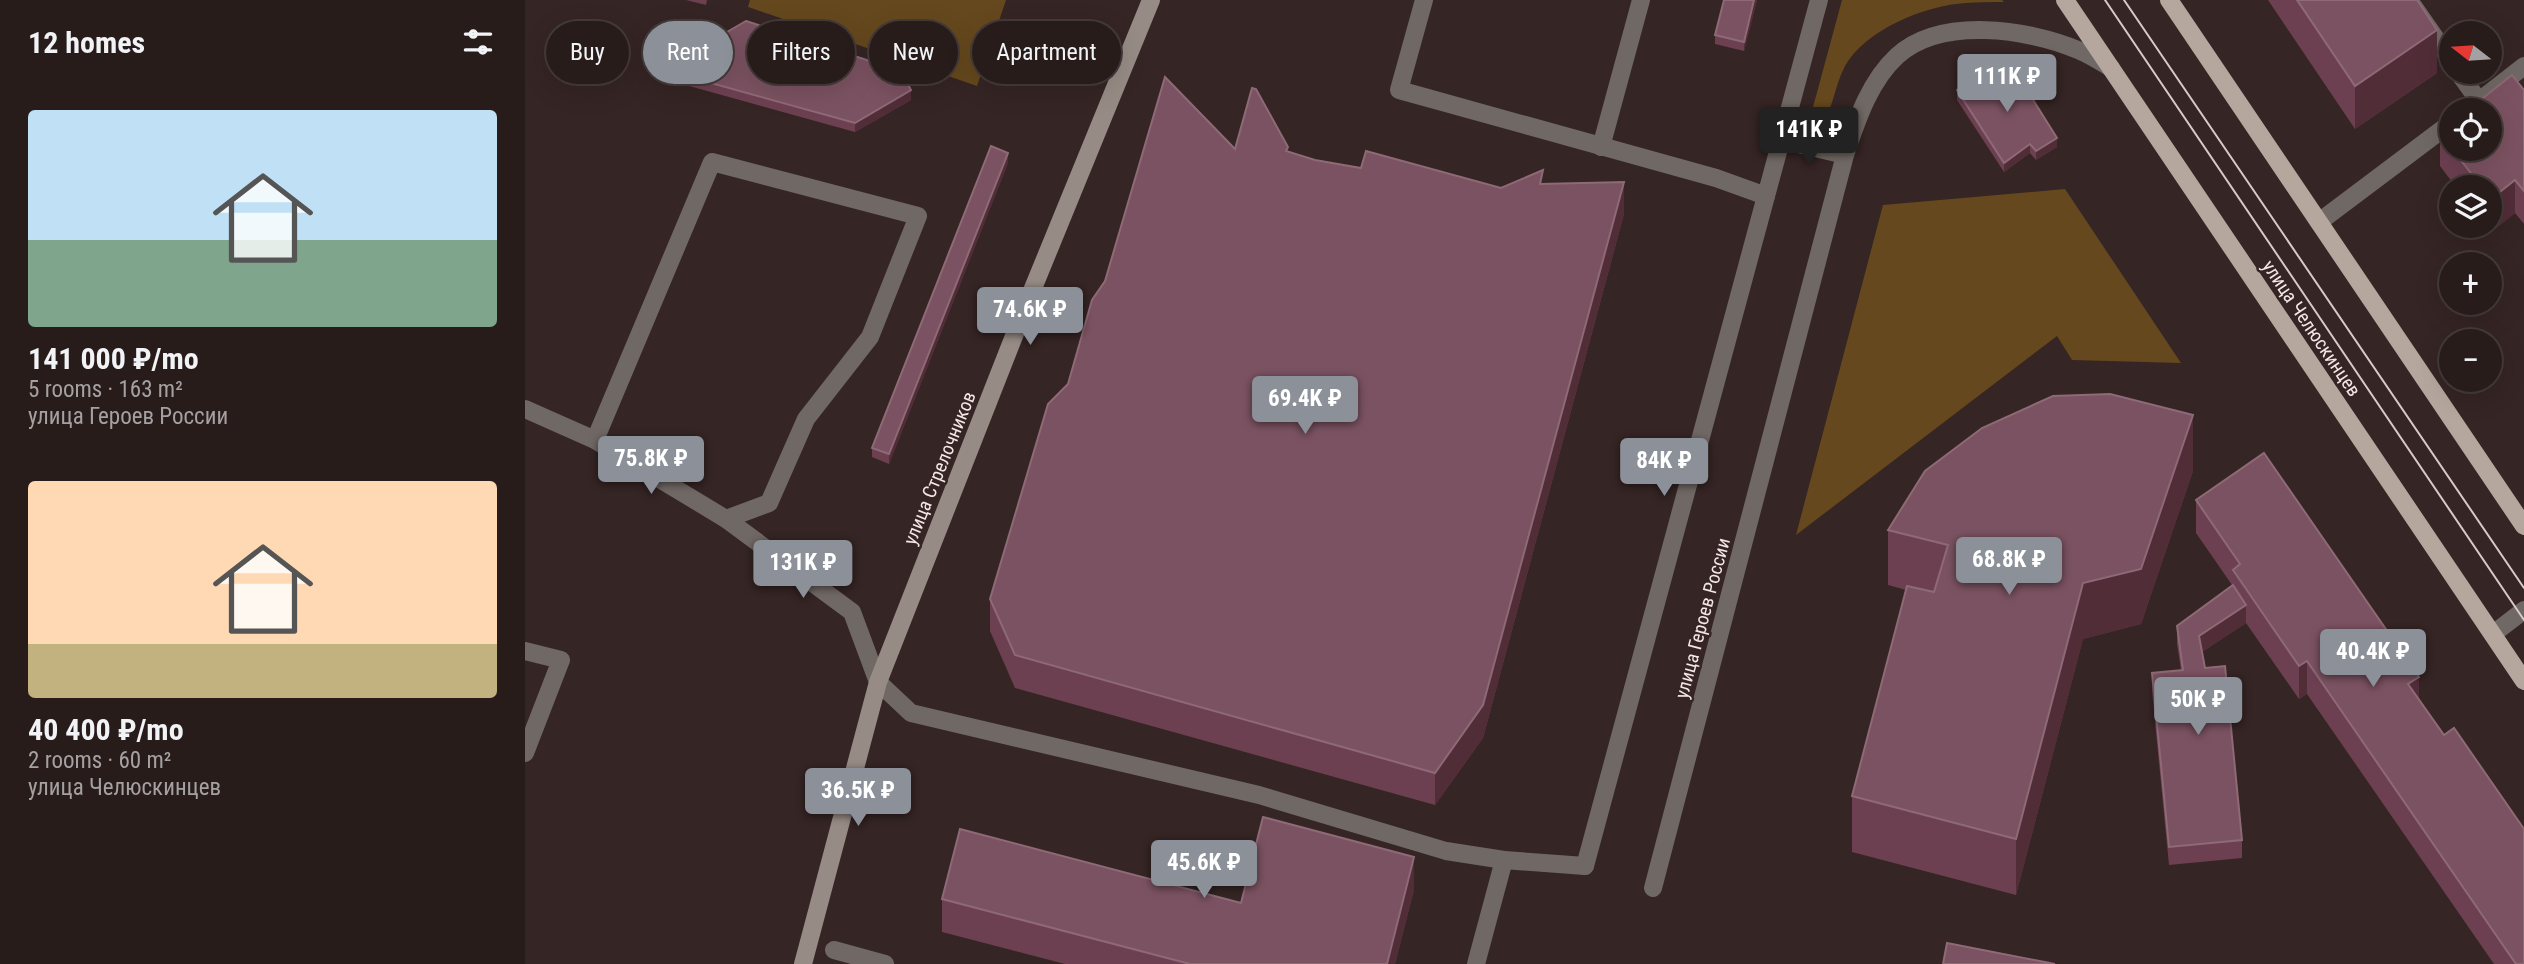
<!DOCTYPE html>
<html lang="en">
<head>
<meta charset="utf-8">
<style>
  body { margin:0; font-family:"Roboto Condensed",sans-serif; background:#302524; color:#f1f3f6; height:100vh; display:flex; flex-direction:column; font-size:26px; white-space:nowrap }
  * { box-sizing:border-box; margin:0 }
  p { font-size:23px; color:#a5a1a3 }
  .icon { flex:none; width:38px; height:38px; fill:none; stroke:currentColor; stroke-width:2; stroke-linecap:round; stroke-linejoin:round }
  .map { position:relative; flex:1; overflow:hidden }
  .details { display:flex; flex-direction:column; background:#281c1b; width:525px }
  .details>* { flex:none }
  .guide { position:absolute; left:21px; top:21px; width:665px; height:63px; display:flex; gap:14px }
  .needle { width:46px; rotate:287deg }
  .controls { position:absolute; left:1914px; top:21px; display:grid; gap:14px }
  .controls a { display:grid; place-items:center; width:63px; height:63px; border-radius:50%; background:#281c1b; box-shadow:0 7px 28px #0002,0 0 0 2px #443a3a; font-size:35px }
  .price { position:absolute; translate:-50% -60px; padding:0 16px; border-radius:7px; background:#8c9099; color:#fff; font-size:23px; line-height:46px; filter:drop-shadow(0 2px 4px #0008) }
  .price::after { content:''; position:absolute; left:50%; top:42px; width:21px; height:16px; margin-left:-10px; background:inherit; clip-path:polygon(0 0,100% 0,50% 100%) }
  .price.active { background:#222; color:#fff }
  ul { padding:0; list-style:none }
  li { display:grid; align-content:center; gap:14px; height:371px; padding:0 28px }
  li span { display:grid; place-items:center; height:217px; border-radius:7px; color:#555 }
  li>.icon { margin-inline-start:auto }
  span .icon { width:126px; height:126px; fill:#fffc; stroke-width:1 }
  li b { font-size:30px }
  h2 { display:flex; justify-content:space-between; align-items:center; height:84px; padding:0 28px; font-size:30px }
  .pill { padding:0 24px; border-radius:32px; background:#281c1b; box-shadow:0 7px 28px #0002,0 0 0 2px #443a3a; font-size:24px; line-height:63px }
  .pill.active { background:#8c9099; color:#fff }
  main { display:flex; flex:1; min-height:0 }
  .map>svg:first-child { display:block }
</style>
</head>
<body>
<main>
<section class="details">
<h2>12 homes<svg class="icon" aria-label="filters" viewBox="0 0 24 24"><path d="M4 7h16M4 17h16"/><circle cx="9" cy="7" r="2"/><circle cx="15" cy="17" r="2"/></svg></h2>
<ul>
<li><span style="background:linear-gradient(#bfe0f5 60%,#7fa58c 0)"><svg class="icon" aria-label="home" viewBox="0 0 24 24"><path d="M3 11l9-7 9 7M6 9v11h12V9"/></svg></span><div><b>141 000 ₽/mo</b><p>5 rooms · 163 m²</p><p>улица Героев России</p></div></li>
<li><span style="background:linear-gradient(#ffd9b3 75%,#c2b280 0)"><svg class="icon" aria-label="home" viewBox="0 0 24 24"><path d="M3 11l9-7 9 7M6 9v11h12V9"/></svg></span><div><b>40 400 ₽/mo</b><p>2 rooms · 60 m²</p><p>улица Челюскинцев</p></div></li>
</ul>
</section>
<div class="map">
<svg width="1999" height="964" viewBox="0 0 1999 964">
  <rect width="100%" height="100%" fill="#352524"/>
  <g fill="#65481d">
    <polygon points="225,0 481,0 452,86 223,7"/>
    <path d="M1317 0H1477L1479 2C1466 2 1453 2 1441 3 1401 5 1340 30 1320 66 1310 85 1308 108 1297 126L1291 130 1281 133Z"/>
    <polygon points="1540,189 1656,363 1547,360 1532,336 1271,535 1358,205"/>
  </g>
  <g fill="none" stroke-linecap="round" stroke-linejoin="round">
    <g stroke="#706864" stroke-width="18">
      <polyline points="899,0 874,90 1191,178 1241,196"/>
      <polyline points="1884,0 1927,62"/>
      <polyline points="1933,72 1954,101 1942,110"/>
      <polyline points="1954,101 1999,66"/>
      <polyline points="1076,147 1116,0"/>
      <polyline points="1794,222 1927,122"/>
      <polyline points="70,440 187,162 393,216 345,337 281,419 244,503 201,519"/>
      <polyline points="0,651 36,660 0,753"/>
      <polyline points="353,682 386,713 734,795 921,851 979,860 1060,866"/>
      <polyline points="309,950 360,964"/>
      <polyline points="951,964 979,860"/>
    </g>
    <g stroke="#706864" stroke-width="18">
      <polyline points="1256,140 1320,155"/>
      <polyline points="0,409 70,440 201,519 327,612 353,682"/>
      <polyline points="1968,634 1999,610"/>
      <polyline points="1060,866 1294,0"/>
      <path d="M1128 888 1320 155C1332 120 1344 82 1372 56 1416 16 1503 29 1553 50 1565 55 1576 62 1586 68"/>
    </g>
    <polyline stroke="#978b85" stroke-width="18" points="278,964 353,682 502,303 626,0"/>
    <g stroke="#b5a69e" stroke-width="18">
      <polyline points="1540,0 1999,681"/>
      <polyline points="1644,0 1999,526"/>
    </g>
    <g stroke="#d5cac9" stroke-width="2">
      <polyline points="1580,0 1999,620"/>
      <polyline points="1599,0 1999,588"/>
    </g>
  </g>
  <g fill="#6d4051">
    <polygon points="161,0 182,0 181,5"/>
    <polygon points="1199,0 1232,0 1219,51 1190,44 1190,35"/>
    <polygon points="1743,0 1892,0 1912,73 1830,129"/>
    <polygon points="181,44 386,100 330,132 139,79 128,56 128,46"/>
    <polygon points="1473,81 1532,147 1511,160 1505,153 1479,172 1432,100 1432,90"/>
    <polygon points="1999,90 1999,224 1990,213 1966,232 1962,226 1965,226 1965,187 1931,187 1915,166 1915,133"/>
    <polygon points="710,149 763,152 790,160 836,168 976,188 1018,184 1099,214 958,738 910,805 490,688 465,631 465,599 543,384"/>
    <polygon points="483,163 364,464 347,457 347,448"/>
    <polygon points="1668,471 1616,624 1558,639 1491,895 1327,852 1327,796 1381,590 1363,585 1363,530"/>
    <polygon points="1671,500 1894,700 1999,964 1969,964 1782,694 1774,699 1721,623 1677,652 1717,840 1717,858 1644,865 1627,691 1627,673 1656,670 1652,644 1652,626 1707,585 1671,533"/>
    <polygon points="889,890 870,964 540,964 417,932 417,899 716,903"/>
  </g>
  <g fill="#512d38">
    <polygon points="1229,0 1232,0 1219,51 1219,42"/>
    <polygon points="1912,30 1912,73 1830,129 1830,86"/>
    <polygon points="386,90 386,100 330,132 330,123"/>
    <polygon points="1532,138 1532,147 1511,160 1511,151"/>
    <polygon points="1505,144 1505,153 1479,172 1479,163"/>
    <polygon points="483,153 483,163 364,464 364,454"/>
    <polygon points="1990,180 1990,213 1966,232 1966,199"/>
    <polygon points="1099,182 1099,214 958,738 910,805 910,773"/>
    <polygon points="1668,415 1668,471 1616,624 1558,639 1491,895 1491,839 1558,583"/>
    <polygon points="1721,605 1721,623 1674,654 1674,636"/>
    <polygon points="1782,661 1782,694 1774,699 1774,666"/>
    <polygon points="1894,677 1894,710 1883,684"/>
    <polygon points="889,857 889,890 870,964 862,964"/>
  </g>
  <g fill="#7b5261" stroke="#8e6976" stroke-width="2">
    <polygon points="1199,0 1229,0 1219,42 1190,35"/>
    <polygon points="1772,0 1892,0 1912,30 1830,86"/>
    <polygon points="221,21 376,71 386,90 330,123 139,70 128,46 152,32 181,44"/>
    <polygon points="1466,69 1473,81 1490,71 1532,138 1511,151 1505,144 1479,163 1432,90"/>
    <polygon points="1987,75 1999,90 1999,191 1990,180 1966,199 1965,197 1965,187 1957,187 1927,149 1965,149 1965,110 1943,110"/>
    <polygon points="640,77 710,149 727,88 731,89 763,147 761,151 790,160 836,168 841,151 976,188 1018,170 1015,184 1099,182 958,705 910,773 490,655 465,599 523,404 543,384 567,300 580,281"/>
    <polygon points="1927,124 1927,149 1915,133"/>
    <polygon points="466,146 483,153 364,454 347,448"/>
    <polygon points="1585,394 1668,415 1616,569 1558,583 1491,839 1327,796 1382,586 1409,592 1423,545 1363,530 1400,471 1457,428 1528,396"/>
    <polygon points="1739,453 1894,677 1883,684 1919,735 1929,728 1999,829 1999,964 1991,964 1782,661 1774,666 1708,570 1715,564 1671,500"/>
    <polygon points="1708,585 1721,605 1674,636 1680,668 1700,666 1717,840 1644,847 1627,673 1658,670 1652,626"/>
    <polygon points="738,817 889,857 862,964 665,964 417,899 435,829 716,903"/>
    <polygon points="1422,943 1530,964 1418,964"/>
  </g>
  <g text-anchor="middle" stroke-width="5" stroke-linejoin="round" paint-order="stroke">
    <g font-size="19" fill="#f3e8e7" stroke="#352524">
      <text transform="translate(1787 328) rotate(56)" y="7">улица Челюскинцев</text>
      <text transform="translate(414 468) rotate(-68)" y="7">улица Стрелочников</text>
      <text transform="translate(1177 618) rotate(-75)" y="7">улица Героев России</text>
    </g>
  </g>
</svg>
<div class="controls">
<a><svg class="needle" viewBox="-14 -14 28 28"><path d="M0-13l5 13h-10z" fill="#e53935"/><path d="M0 13l5-13h-10z" fill="#a5a1a3"/></svg></a>
<a><svg class="icon" aria-label="locate" viewBox="0 0 24 24"><circle cx="12" cy="12" r="6"/><path d="M12 2v4M12 18v4M2 12h4M18 12h4"/></svg></a>
<a><svg class="icon" aria-label="layers" viewBox="0 0 24 24"><path d="M12 4l9 5-9 5-9-5zM3 14l9 5 9-5"/></svg></a>
<a>+</a>
<a>−</a>
</div>
<b class="price" style="left:1482px;top:114px">111K ₽</b>
<b class="price active" style="left:1284px;top:167px">141K ₽</b>
<b class="price" style="left:505px;top:347px">74.6K ₽</b>
<b class="price" style="left:780px;top:436px">69.4K ₽</b>
<b class="price" style="left:126px;top:496px">75.8K ₽</b>
<b class="price" style="left:1139px;top:498px">84K ₽</b>
<b class="price" style="left:1484px;top:597px">68.8K ₽</b>
<b class="price" style="left:278px;top:600px">131K ₽</b>
<b class="price" style="left:1848px;top:689px">40.4K ₽</b>
<b class="price" style="left:1673px;top:737px">50K ₽</b>
<b class="price" style="left:333px;top:828px">36.5K ₽</b>
<b class="price" style="left:679px;top:900px">45.6K ₽</b>
<div class="guide">
<a class="pill">Buy</a>
<a class="pill active">Rent</a>
<a class="pill">Filters</a>
<a class="pill">New</a>
<a class="pill">Apartment</a>
</div>
</div>
</main>
</body>
</html>
